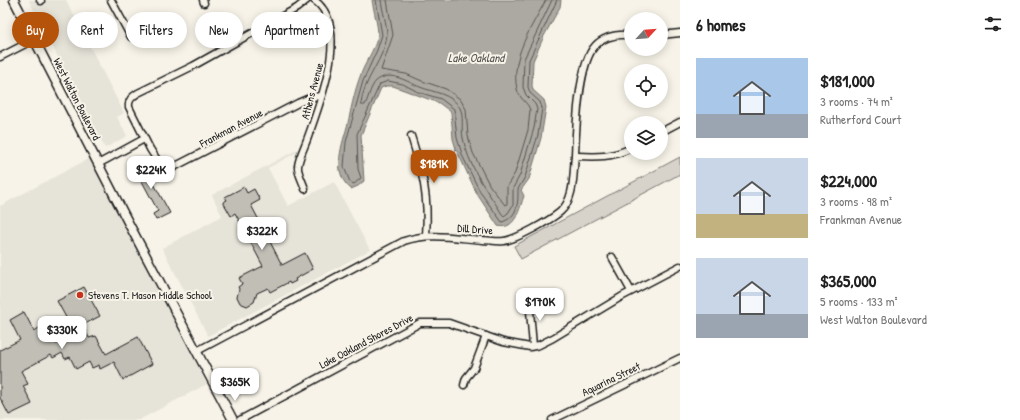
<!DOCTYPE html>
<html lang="en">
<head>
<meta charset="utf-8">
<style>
  body { margin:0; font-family:"Patrick Hand",sans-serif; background:#f2f2f2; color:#222; height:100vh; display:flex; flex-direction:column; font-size:15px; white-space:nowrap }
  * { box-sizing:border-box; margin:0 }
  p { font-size:13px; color:#767676 }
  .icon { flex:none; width:22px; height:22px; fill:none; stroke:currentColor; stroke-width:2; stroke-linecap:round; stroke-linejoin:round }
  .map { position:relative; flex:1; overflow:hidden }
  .sheet { display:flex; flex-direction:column; background:#fff; width:340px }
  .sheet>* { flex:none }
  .guide { position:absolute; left:12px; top:12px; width:380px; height:36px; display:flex; gap:8px }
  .needle { width:26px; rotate:64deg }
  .tools { position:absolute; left:624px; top:12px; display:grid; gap:8px }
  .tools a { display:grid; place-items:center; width:44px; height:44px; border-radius:50%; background:#fff; box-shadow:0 2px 10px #0003; font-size:20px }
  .price { position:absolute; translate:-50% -34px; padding:0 9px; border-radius:8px; background:#fff; color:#222; font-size:13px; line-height:26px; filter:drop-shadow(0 1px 2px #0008) }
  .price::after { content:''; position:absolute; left:50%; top:24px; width:12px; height:9px; margin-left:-6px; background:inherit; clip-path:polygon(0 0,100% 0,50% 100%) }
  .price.on { background:#b45309; color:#fff }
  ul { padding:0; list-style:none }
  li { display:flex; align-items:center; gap:12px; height:100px; padding:0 16px }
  li span { display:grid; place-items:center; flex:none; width:112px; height:80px; border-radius:0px; color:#555 }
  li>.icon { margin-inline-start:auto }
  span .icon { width:48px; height:48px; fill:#fffc; stroke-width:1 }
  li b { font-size:17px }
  h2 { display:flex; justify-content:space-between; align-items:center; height:48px; padding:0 16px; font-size:17px }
  .pill { padding:0 14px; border-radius:18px; background:#fff; box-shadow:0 2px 10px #0003; font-size:14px; line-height:36px }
  .pill.on { background:#b45309; color:#fff }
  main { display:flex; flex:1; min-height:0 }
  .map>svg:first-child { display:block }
</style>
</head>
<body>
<main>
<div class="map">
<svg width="680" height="420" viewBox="0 0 680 420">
  <rect width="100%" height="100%" fill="#f7f3e8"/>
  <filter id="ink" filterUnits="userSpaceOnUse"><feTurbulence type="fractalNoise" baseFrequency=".025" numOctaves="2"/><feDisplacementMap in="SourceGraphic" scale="8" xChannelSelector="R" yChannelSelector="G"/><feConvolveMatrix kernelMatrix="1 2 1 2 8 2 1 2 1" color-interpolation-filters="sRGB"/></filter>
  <g filter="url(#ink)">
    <g fill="#e6e3d9">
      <polygon points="30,0 66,0 124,113 117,117 127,136 105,148 29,1"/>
      <polygon points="302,147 301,150 268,168 288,206 334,182 370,250 208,336 162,248 222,216 212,195"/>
      <polygon points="90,158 207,384 139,420 0,420 0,206"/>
    </g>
    <polygon fill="#d7d3cb" stroke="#7a7874" points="680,157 680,174 521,259 514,246"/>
    <path fill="#aca9a2" stroke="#72716c" d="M372 0H561L560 7 544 36 533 61 532 86 533 90 544 100 546 107 541 138 529 179 521 190 524 196C520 206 516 231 498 226L477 194 457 151 455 150 456 149 453 139 451 112 439 103 393 86H386L381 88 361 135 364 181 358 186 351 189C330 172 343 143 348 123 352 104 356 84 364 67 369 57 375 47 378 36 379 30 373 8 372 0Z"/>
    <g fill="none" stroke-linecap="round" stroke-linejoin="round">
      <g stroke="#565452" stroke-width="1">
        <path d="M376 0 382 35 377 50 363 81 346 142 344 167 350 182 354 184 361 178 358 169 357 134 380 84 388 81 403 84 418 92 441 99 454 109 457 138 463 157 480 192 502 222C518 217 518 203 518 189L525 177 538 135 542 108 540 102 530 93 528 87 529 60 557 0"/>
        <path d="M381 0C382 10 387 24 387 34 386 58 362 80 361 105H365C369 97 371 83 379 79 393 71 407 82 420 87 432 92 453 94 460 108 464 116 461 129 463 138 468 163 483 186 497 206 500 210 501 214 504 216L508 213 513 205V188L520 175 534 128 537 109 535 104 526 95 523 87 524 59 552 0"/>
        <path d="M387 0 393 35 381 70 406 74 422 81 446 89 460 99 466 109 468 136 473 153 490 186 505 205 507 204V186L515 173 528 130 530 110C528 102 519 99 517 89 510 58 532 26 546 0"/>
      </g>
    </g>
    <g fill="#c0beb5" stroke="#1c1c1c">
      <polygon points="142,162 170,213 156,220 153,214 158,211 137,172 132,175 129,169"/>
      <polygon points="244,187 247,193 254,189 260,200 251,205 262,226 269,223 272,230 266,234 282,265 305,253 313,269 295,279 296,281 290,284 289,282 270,292 268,288 257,293 254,302 247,306 240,303 237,297 239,289 238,287 242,284 239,278 263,266 235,213 231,216 223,202 227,200 225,197"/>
      <polygon points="84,287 100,316 83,325 89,338 96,336 106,354 138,337 152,364 123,380 114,362 100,369 99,365 92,368 89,362 76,369 70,357 65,359 62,353 53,358 51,355 21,371 28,384 23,386 32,404 9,415 0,398 0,350 20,340 10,320 24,312 34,331 44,325 44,338 51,334 56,344 75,334 57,301"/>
    </g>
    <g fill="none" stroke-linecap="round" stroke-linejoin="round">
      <defs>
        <g id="minor">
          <polyline points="40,0 41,1"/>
          <polyline points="111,0 131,37"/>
          <polyline points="203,0 204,3"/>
          <path d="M307 0 297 8 193 66 138 93C132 97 128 100 129 107L150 149 161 166 164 169H170L298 103 312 97 321 96"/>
          <polyline points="661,35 680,33"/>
          <polyline points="0,57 35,39"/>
          <polyline points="661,132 680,122"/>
          <path d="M411 136C423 174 429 196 426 236"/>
          <path d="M575 156C596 157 611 158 631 148"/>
          <polyline points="98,164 144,139"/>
          <path d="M305 189C303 182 297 172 298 166 299 157 305 146 308 137 320 103 351 26 314 0"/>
          <polyline points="612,257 631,291"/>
          <polyline points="529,299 533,346"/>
          <path d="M197 351 404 241C429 232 456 238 482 240 489 240 497 242 504 241 517 239 549 221 560 212 575 199 573 174 575 155 576 130 578 64 595 46 604 36 618 34 631 35"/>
          <polyline points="464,385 466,378 474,368 486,336"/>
          <polyline points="240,420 420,323 449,323 503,342 530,347 539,345 553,338 621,297 680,266"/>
          <polyline points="552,420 680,358"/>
        </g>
        <polyline id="major" points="14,0 130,226 233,420"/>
      </defs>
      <use href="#minor" stroke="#1c1c1c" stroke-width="9"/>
      <use href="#major" stroke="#1c1c1c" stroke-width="11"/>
      <use href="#minor" stroke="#f7f3e8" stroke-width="6"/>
      <use href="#major" stroke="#f7f3e8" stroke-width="8"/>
    </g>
  </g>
  <circle fill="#c8321e" stroke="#f7f3e8" stroke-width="1.5" cx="80" cy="295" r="4"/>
  <g text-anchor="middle" stroke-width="4" stroke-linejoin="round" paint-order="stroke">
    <g font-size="11" fill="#1c1c1c" stroke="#f7f3e8">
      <text transform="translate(312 91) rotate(-75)" y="4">Athens Avenue</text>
      <text transform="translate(77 99) rotate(63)" y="4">West Walton Boulevard</text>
      <text transform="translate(231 128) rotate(-28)" y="4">Frankman Avenue</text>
      <text transform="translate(475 229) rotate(4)" y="4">Dill Drive</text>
      <text transform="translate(366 341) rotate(-28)" y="4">Lake Oakland Shores Drive</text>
      <text transform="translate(611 379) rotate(-26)" y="4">Aquarina Street</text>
    </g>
    <g font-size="11" fill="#1c1c1c" stroke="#f7f3e8" text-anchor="start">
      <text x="88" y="299">Stevens T. Mason Middle School</text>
    </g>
    <g font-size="12" font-style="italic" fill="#565452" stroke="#f7f3e8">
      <text x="476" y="62">Lake Oakland</text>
    </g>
  </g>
</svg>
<div class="tools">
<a><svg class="needle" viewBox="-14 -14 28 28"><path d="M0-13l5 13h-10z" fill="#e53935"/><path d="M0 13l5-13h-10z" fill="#767676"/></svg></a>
<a><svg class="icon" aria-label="locate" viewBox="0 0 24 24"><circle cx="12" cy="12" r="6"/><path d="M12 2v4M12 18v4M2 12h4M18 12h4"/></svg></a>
<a><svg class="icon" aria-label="layers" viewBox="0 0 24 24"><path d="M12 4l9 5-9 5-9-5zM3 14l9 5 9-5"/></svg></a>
</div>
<b class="price on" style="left:434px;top:184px">$181K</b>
<b class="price" style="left:151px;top:190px">$224K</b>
<b class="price" style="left:262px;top:251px">$322K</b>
<b class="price" style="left:540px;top:322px">$170K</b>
<b class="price" style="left:62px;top:350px">$330K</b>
<b class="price" style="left:235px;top:402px">$365K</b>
<div class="guide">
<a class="pill on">Buy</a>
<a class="pill">Rent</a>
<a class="pill">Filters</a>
<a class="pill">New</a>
<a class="pill">Apartment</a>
</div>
</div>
<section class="sheet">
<h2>6 homes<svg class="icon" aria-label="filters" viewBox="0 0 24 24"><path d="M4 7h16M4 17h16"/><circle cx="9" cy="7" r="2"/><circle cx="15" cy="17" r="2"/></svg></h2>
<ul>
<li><span style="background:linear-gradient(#a9c7e8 70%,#9aa5b1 0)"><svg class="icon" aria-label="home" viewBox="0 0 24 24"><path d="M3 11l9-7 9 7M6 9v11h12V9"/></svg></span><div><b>$181,000</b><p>3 rooms · 74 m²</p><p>Rutherford Court</p></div></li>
<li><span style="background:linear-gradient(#c9d6e8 70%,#c2b280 0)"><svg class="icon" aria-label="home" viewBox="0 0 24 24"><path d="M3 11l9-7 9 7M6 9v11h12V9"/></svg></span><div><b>$224,000</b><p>3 rooms · 98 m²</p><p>Frankman Avenue</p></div></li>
<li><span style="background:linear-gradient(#c9d6e8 70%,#9aa5b1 0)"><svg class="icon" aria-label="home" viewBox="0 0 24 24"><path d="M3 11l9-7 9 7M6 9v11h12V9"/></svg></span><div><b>$365,000</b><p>5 rooms · 133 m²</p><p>West Walton Boulevard</p></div></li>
</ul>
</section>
</main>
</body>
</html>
